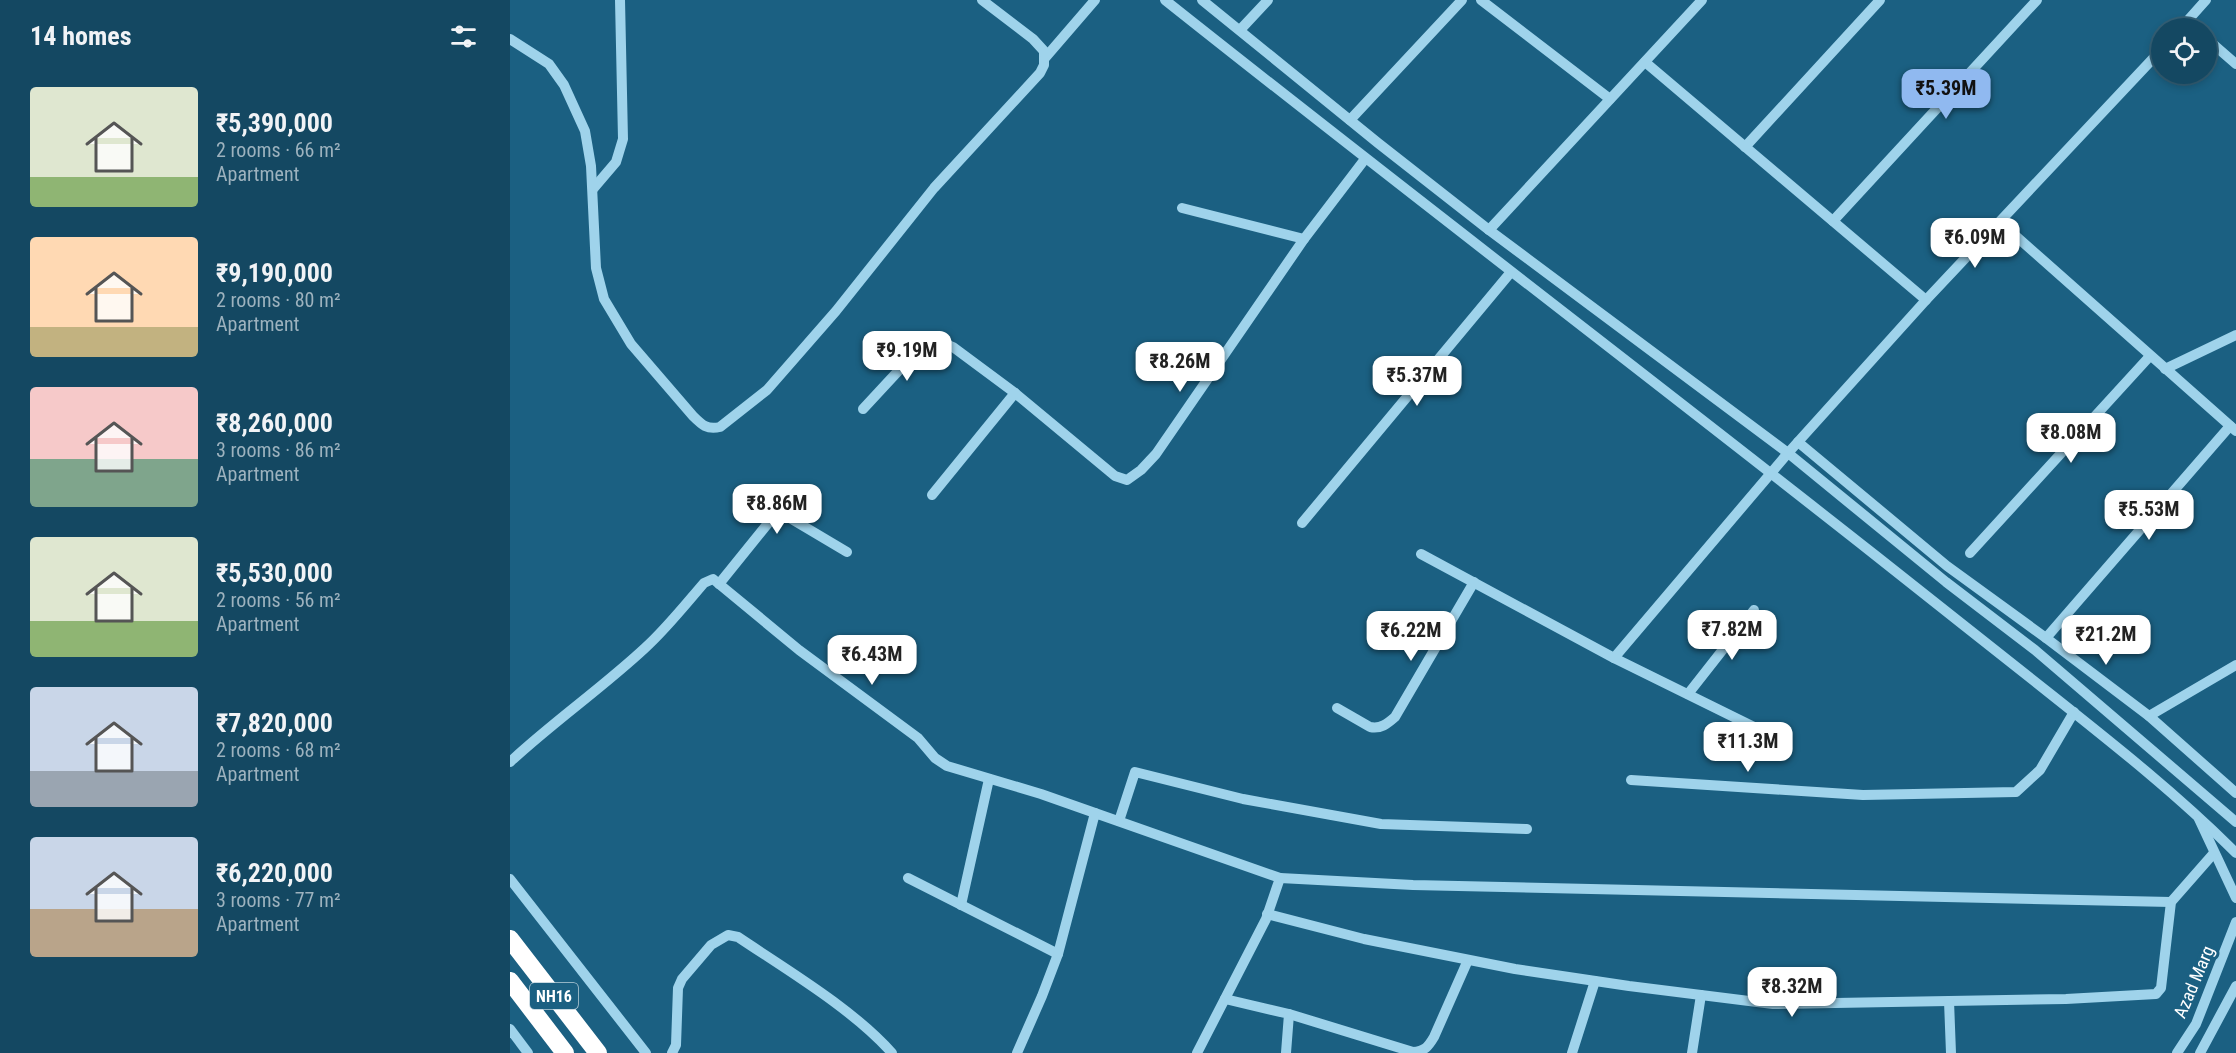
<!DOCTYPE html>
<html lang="en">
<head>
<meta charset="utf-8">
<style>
  body { margin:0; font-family:"Roboto Condensed",sans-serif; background:#21526b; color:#f1f3f6; height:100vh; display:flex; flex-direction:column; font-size:22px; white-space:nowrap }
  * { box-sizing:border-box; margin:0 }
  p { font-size:20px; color:#9db2be }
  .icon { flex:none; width:33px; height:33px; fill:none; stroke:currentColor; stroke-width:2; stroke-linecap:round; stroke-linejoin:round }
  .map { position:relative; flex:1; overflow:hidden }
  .panel { display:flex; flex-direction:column; background:#144862; width:510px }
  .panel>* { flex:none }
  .buttons { position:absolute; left:1641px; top:18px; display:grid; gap:12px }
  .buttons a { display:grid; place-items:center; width:66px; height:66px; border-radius:50%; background:#144862; box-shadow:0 3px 9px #0003,0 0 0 2px #336077; font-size:30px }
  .price { position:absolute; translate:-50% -51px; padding:0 14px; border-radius:12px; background:#fff; color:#222; font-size:20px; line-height:39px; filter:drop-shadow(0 2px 3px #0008) }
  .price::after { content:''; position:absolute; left:50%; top:36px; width:18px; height:14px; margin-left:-9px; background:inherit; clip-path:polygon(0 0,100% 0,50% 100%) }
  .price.current { background:#90b9f0; color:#111 }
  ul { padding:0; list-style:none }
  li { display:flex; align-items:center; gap:18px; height:150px; padding:0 30px }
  li span { display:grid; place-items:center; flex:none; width:168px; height:120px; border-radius:6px; color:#555 }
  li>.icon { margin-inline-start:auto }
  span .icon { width:72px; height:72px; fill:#fffc; stroke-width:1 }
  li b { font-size:26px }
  h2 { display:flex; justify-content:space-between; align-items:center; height:72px; padding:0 30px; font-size:26px }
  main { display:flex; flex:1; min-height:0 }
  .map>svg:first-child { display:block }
</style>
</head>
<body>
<main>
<section class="panel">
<h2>14 homes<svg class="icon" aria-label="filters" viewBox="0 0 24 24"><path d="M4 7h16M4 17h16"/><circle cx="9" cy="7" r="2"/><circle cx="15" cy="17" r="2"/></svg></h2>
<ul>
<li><span style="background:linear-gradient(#dfe7d0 75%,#8fb573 0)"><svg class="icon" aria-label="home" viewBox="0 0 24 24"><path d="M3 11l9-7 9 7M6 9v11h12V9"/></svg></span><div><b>₹5,390,000</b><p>2 rooms · 66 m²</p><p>Apartment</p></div></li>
<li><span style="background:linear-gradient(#ffd9b3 75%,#c2b280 0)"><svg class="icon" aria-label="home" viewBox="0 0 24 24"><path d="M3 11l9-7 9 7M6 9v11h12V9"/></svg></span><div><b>₹9,190,000</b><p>2 rooms · 80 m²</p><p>Apartment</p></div></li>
<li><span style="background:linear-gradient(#f6c9c9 60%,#7fa58c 0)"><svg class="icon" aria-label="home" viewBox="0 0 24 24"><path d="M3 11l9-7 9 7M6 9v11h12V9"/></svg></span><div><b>₹8,260,000</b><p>3 rooms · 86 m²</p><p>Apartment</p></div></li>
<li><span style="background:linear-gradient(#dfe7d0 70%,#8fb573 0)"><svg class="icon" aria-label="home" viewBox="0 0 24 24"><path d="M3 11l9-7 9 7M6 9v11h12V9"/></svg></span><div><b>₹5,530,000</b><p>2 rooms · 56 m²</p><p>Apartment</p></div></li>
<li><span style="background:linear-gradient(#c9d6e8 70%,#9aa5b1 0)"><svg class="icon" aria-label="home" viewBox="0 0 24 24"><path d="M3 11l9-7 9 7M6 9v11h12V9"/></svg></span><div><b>₹7,820,000</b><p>2 rooms · 68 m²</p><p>Apartment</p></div></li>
<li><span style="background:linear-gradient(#c9d6e8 60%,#b9a48a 0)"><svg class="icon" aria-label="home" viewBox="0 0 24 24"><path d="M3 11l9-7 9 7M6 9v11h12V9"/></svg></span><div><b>₹6,220,000</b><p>3 rooms · 77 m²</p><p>Apartment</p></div></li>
</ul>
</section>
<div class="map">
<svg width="1726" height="1053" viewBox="0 0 1726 1053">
  <rect width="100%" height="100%" fill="#1b6082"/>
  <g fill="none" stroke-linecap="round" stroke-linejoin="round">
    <g stroke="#9fd3eb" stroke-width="10">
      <path d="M655 0C890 187 1129 369 1365 555 1424 602 1484 649 1543 696 1606 746 1669 796 1726 853"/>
      <polyline points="692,0 868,143 979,230 1278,453 1436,582 1525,650 1726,822"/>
      <polyline points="971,0 1100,99"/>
      <polyline points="1671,28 1696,0"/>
      <polyline points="730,30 758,0"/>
      <polyline points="1696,38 1726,64"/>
      <path d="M0 39 39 64 54 85 75 131 81 166 86 268 94 299 121 344 183 416C192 425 197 430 210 427L257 390 326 311 424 188 530 73 534 65V51L523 39 472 0"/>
      <polyline points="535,58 585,0"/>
      <polyline points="1135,62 1416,300"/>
      <polyline points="840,120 952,0"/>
      <polyline points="1235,147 1370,0"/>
      <polyline points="83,189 106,162 113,139 110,0"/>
      <polyline points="672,208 794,239"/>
      <polyline points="1323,221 1527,0"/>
      <polyline points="1490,222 1726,431"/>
      <polyline points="979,230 1192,0"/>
      <polyline points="1655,369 1726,335"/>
      <polyline points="353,409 404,354 414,345 421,342 431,342 443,347 505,393 605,476 617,480 631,470 646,454 794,239 855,159"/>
      <polyline points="1288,442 1437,566 1536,638 1639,716 1726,793"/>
      <polyline points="422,495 505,393"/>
      <polyline points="792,523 1001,272"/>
      <polyline points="1460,553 1640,356"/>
      <polyline points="911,554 1104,658 1278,453 1416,300 1652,49"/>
      <polyline points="209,584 268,511 337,552"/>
      <polyline points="1536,638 1720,426"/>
      <polyline points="1104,658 1244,727"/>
      <polyline points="1178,694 1244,610"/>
      <path d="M827 708 860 727C871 729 877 724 885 717L964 582"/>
      <polyline points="1639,716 1726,665"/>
      <path d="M0 762C43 722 92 688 135 648 156 629 175 605 194 583L203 579 289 650 408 738 425 758 437 766 531 794 585 813"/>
      <polyline points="1121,780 1353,795 1506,792 1530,770 1564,712"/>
      <polyline points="1689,819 1726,898"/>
      <polyline points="609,821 625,772 733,799 871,824 1017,829"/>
      <polyline points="398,878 548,954"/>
      <polyline points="770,878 903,885 1661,902"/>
      <polyline points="0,879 136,1053"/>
      <polyline points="451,905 479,779"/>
      <polyline points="757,914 854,939 1005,969 1119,986 1263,1004 1556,999 1646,994 1651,988 1661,902 1704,853"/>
      <polyline points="715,999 779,1014 776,1053"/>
      <polyline points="1439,1001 1441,1053"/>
      <path d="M779 1014 903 1052C915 1051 918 1047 924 1037L958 960"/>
      <polyline points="0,1029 18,1053"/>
      <path d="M162 1053 166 1045 168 988 172 979 201 945 218 935 228 937C277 970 343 1009 382 1053"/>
      <polyline points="507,1053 532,996 548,954 585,813 770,878 756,919 687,1053"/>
      <polyline points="1062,1053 1085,981"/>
      <polyline points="1182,1053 1191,995"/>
      <polyline points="1667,1053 1686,1024 1726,922"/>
      <polyline points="1690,1053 1726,986"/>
    </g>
    <g stroke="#fff" stroke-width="18">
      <polyline points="0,939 88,1053"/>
      <polyline points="0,981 55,1053"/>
    </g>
  </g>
  <g text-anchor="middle" stroke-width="6" stroke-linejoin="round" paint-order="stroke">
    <rect fill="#1b6082" stroke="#bbcfda" stroke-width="1.5" x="20" y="983" width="48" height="26" rx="4.5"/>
    <g font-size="16" font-weight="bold" fill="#fff">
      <text x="44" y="1002">NH16</text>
    </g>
    <g font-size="18" fill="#fff" stroke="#1b6082">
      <text transform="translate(1684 982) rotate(-67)" y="6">Azad Marg</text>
    </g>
  </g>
</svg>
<div class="buttons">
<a><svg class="icon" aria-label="locate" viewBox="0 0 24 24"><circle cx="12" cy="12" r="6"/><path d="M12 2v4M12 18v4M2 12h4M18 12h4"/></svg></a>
</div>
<b class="price current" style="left:1436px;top:120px">₹5.39M</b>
<b class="price" style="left:1465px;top:269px">₹6.09M</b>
<b class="price" style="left:397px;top:382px">₹9.19M</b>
<b class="price" style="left:670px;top:393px">₹8.26M</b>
<b class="price" style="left:907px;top:407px">₹5.37M</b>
<b class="price" style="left:1561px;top:464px">₹8.08M</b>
<b class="price" style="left:267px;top:535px">₹8.86M</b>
<b class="price" style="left:1639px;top:541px">₹5.53M</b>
<b class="price" style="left:1222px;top:661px">₹7.82M</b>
<b class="price" style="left:901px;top:662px">₹6.22M</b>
<b class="price" style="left:1596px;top:666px">₹21.2M</b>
<b class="price" style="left:362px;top:686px">₹6.43M</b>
<b class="price" style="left:1238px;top:773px">₹11.3M</b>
<b class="price" style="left:1282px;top:1018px">₹8.32M</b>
</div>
</main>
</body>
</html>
